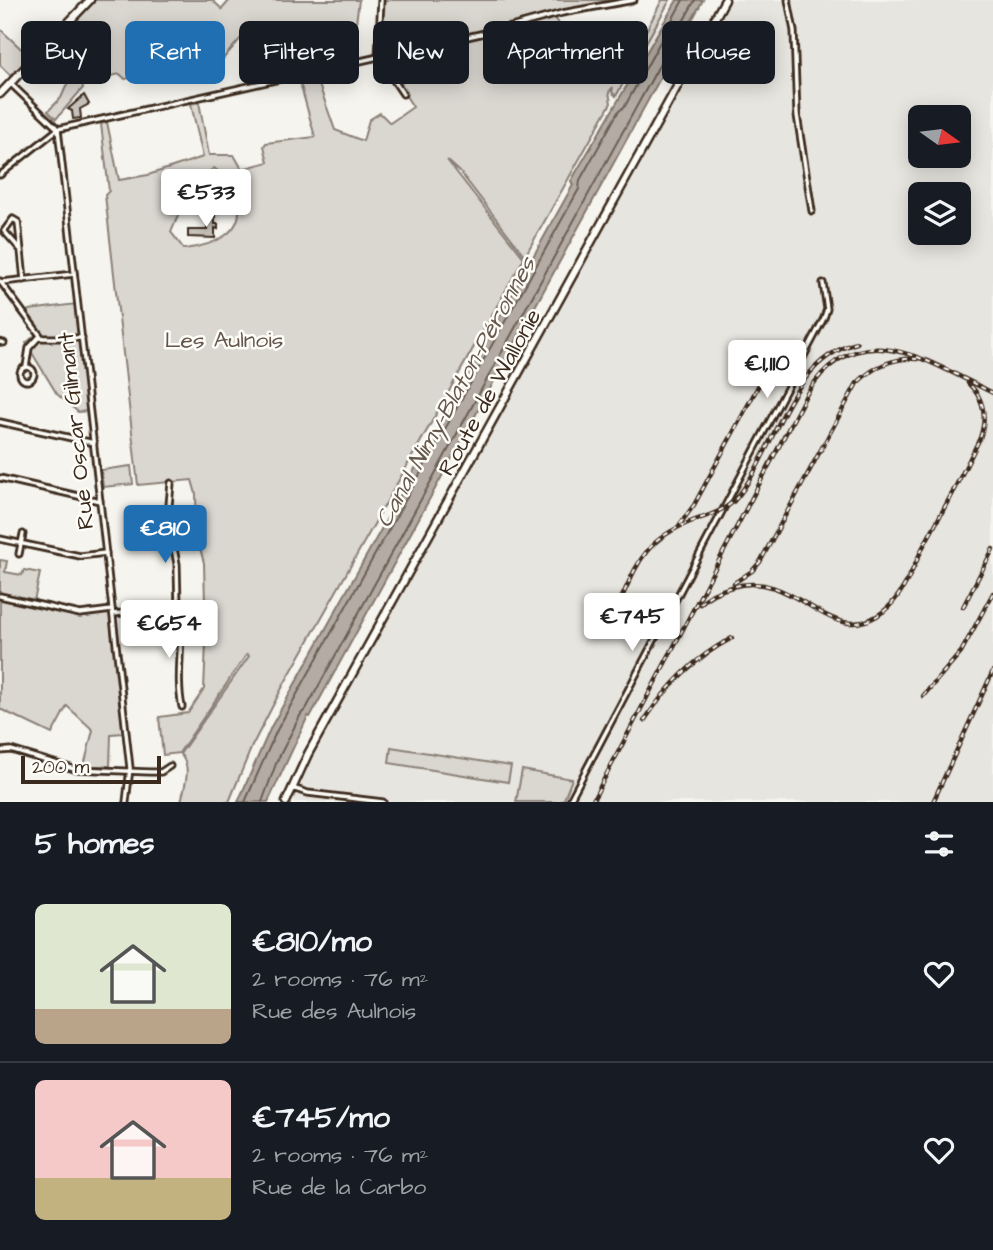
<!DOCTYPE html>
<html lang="en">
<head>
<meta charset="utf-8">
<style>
  body { margin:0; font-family:"Architects Daughter",sans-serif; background:#242831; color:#f1f3f6; height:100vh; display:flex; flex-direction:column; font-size:26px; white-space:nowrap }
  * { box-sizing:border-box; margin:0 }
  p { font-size:23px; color:#9ea1a6 }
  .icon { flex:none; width:38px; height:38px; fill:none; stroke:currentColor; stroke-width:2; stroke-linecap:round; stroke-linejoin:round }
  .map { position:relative; height:802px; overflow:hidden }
  .side { display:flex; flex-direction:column; background:#171b24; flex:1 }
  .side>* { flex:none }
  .top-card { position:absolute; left:21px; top:21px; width:952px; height:63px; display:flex; gap:14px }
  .needle { width:46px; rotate:104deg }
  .fabs { position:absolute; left:908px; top:105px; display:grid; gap:14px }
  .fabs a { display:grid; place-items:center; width:63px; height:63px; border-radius:10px; background:#171b24; box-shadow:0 4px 18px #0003; font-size:35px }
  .scale { position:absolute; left:21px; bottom:18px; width:140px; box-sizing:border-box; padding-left:7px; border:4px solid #3b2a1e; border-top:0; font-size:19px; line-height:24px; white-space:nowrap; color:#3b2a1e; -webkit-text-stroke:5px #fdfcf7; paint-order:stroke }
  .price { position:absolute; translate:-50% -60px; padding:0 16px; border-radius:7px; background:#fff; color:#222; font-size:23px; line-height:46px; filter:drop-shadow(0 2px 4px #0008) }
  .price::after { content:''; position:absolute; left:50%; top:42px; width:21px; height:16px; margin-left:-10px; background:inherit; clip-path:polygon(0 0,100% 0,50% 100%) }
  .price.selected { background:#1f6fb2; color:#fff }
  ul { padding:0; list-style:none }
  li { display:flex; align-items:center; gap:21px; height:175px; padding:0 35px }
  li+li { border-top:2px solid #363941 }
  li span { display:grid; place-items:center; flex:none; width:196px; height:140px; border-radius:10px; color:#555 }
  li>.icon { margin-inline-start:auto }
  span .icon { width:84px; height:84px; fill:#fffc; stroke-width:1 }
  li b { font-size:30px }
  h2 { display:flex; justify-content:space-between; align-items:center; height:84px; padding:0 35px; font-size:30px }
  .tag { padding:0 24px; border-radius:10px; background:#171b24; box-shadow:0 4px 18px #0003; font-size:24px; line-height:63px }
  .tag.selected { background:#1f6fb2; color:#fff }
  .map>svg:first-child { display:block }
</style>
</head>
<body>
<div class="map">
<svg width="993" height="802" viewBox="0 0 993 802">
  <rect width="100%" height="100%" fill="#f5f4ee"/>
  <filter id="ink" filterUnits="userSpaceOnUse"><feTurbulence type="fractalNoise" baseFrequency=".0143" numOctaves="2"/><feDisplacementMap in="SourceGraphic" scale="14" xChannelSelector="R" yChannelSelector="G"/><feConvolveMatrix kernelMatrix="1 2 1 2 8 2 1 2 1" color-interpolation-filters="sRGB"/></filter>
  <g filter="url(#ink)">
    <path fill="#e7e5df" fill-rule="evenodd" d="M731 0H993V802H290L319 742ZM920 117H959V156H920ZM920 194H959V233H920Z"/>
    <g fill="#dad6d0" stroke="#8a8077" stroke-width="2" fill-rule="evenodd">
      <polygon points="94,0 212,0 222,9 230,0 359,0 353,46 248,30 221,61 125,79 120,74 82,82 83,88 56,119 48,111 61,98 68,82 76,78 44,50"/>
      <polygon points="382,0 611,0 610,3 380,55"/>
      <path d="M662 0H670L616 96 612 92 613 87 609 92 611 103 525 256 460 172 447 160 524 258 283 686 252 746 229 802H181C184 787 193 767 180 754L249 656 247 654 179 753 163 755 159 717 188 713 204 689 206 643 204 563 197 537 196 494 192 480 138 485 105 195 109 191 101 124 107 122 119 180 148 175 203 157 191 104 199 102 209 155H234L242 169 268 162 264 146 266 143 315 137 299 79 313 76 318 82 335 130 363 141 369 120 380 113 390 123 413 107 399 85 418 71 410 51 555 17 583 67 593 59 633 56ZM214 168C220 173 227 177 231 183 234 186 235 193 237 198 248 233 212 246 184 249L171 232 179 214 181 196 176 193 178 187H190Z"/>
      <polygon points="0,29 30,57 12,77 0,65"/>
      <polygon points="76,304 88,411 78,412 57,394 26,343 39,332 25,313 29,310"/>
      <polygon points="131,466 133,484 103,487 101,470"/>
      <polygon points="0,560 7,561 5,572 22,575 24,570 40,573 33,606 82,617 110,613 123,733 111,734 110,766 84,766 93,730 67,706 52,734 0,709"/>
      <polygon points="391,747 511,766 508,782 389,763"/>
      <polygon points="522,770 572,779 564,799 560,802 516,802"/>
    </g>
    <polygon fill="#b4aca4" stroke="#84786e" stroke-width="2" points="677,0 703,0 310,717 308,716 268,802 238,802 271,727 573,185 571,181"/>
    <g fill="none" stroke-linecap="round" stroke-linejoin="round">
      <g stroke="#6b5e54" stroke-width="2">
        <polyline points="245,802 277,730 579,189 580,180 618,112 625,106 683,0"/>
        <polyline points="262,802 277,761 301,714 306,709 695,0"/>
      </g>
    </g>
    <g fill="#c7c1bb" stroke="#3b2a1e" stroke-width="2">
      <polygon points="84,95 89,104 80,109 81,118 73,119 72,111 68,109"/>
      <polygon points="207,213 215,213 215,224 218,224 218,229 215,228 215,238 188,237 188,230 207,230"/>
    </g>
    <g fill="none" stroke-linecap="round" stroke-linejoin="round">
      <defs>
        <g id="minor">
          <polyline points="381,0 378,57 403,94"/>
          <polyline points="788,0 794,31 797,115 812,211"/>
          <polyline points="10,83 58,129"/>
          <polyline points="58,129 130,768 126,802"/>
          <polyline points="0,175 58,129 507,28 562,13 634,0"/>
          <polyline points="20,249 4,231 13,219 18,222 24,280"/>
          <polyline points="0,281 42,338 82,338"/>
          <polyline points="2,282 74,274"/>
          <polyline points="0,342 4,343"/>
          <polyline points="26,367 29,348 40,336"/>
          <circle cx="27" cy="374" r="7"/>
          <polyline points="0,422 94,443"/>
          <polyline points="0,478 100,501"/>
          <polyline points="0,539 80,556 106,553"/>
          <polyline points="19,554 23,534"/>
          <polyline points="0,596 80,614 112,610"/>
          <path d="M178 607C185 641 175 674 182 707"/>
          <polyline points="113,614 178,607 177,564 168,517 171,483"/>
          <polyline points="0,751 11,750 74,769 150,772 161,772 170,766"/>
          <polyline points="292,788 308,793 383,802"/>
          <polyline points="569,802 824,318 827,309 823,283"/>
        </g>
        <g id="primary">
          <polyline points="0,94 90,0"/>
          <polyline points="286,802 308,754 725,0"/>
        </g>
      </defs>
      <use href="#minor" stroke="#3b2a1e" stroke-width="9"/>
      <use href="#primary" stroke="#3b2a1e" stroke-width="11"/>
      <use href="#minor" stroke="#fdfcf7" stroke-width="3.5"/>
      <use href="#primary" stroke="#fdfcf7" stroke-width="6"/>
      <defs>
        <g id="rail">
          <polyline points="680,524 694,505 775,355"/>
          <path d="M734 583 752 571 760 562 857 383C873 367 894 357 917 359"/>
          <path d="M700 604C708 595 720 590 732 587 798 567 830 654 884 611 903 596 913 568 923 547 943 511 962 475 980 438 987 417 985 399 968 383"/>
          <polyline points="963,607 993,549"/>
          <path d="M616 610C637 566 641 542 690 522 706 516 722 512 734 501 777 453 786 361 857 343"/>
          <polyline points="923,696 961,652 993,593"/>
          <path d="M644 721C668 685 694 658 732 638"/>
          <path d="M592 802 806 395C857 310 928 362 993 393"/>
          <polyline points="933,802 993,671"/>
        </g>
      </defs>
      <use href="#rail" stroke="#3b2a1e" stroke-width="4.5"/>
      <use href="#rail" stroke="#fdfcf7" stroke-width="2" stroke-dasharray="5" stroke-linecap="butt"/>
    </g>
  </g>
  <g text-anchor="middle" stroke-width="5" stroke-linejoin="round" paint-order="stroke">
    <g font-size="23" fill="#63554a" stroke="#fdfcf7">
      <text x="224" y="347">Les Aulnois</text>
    </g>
    <g font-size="23" fill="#3b2a1e" stroke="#fdfcf7">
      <text transform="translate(489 392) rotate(-61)" y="8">Route de Wallonie</text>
      <text transform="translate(75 431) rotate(-96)" y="8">Rue Oscar Gilmant</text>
    </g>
    <g font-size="24" font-style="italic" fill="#65584d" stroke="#fdfcf7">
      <text transform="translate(455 392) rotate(-61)" y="8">Canal Nimy-Blaton-Péronnes</text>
    </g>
  </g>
</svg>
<div class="fabs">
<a><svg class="needle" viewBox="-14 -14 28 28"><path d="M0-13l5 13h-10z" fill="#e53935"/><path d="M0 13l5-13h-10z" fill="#9ea1a6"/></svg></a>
<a><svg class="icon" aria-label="layers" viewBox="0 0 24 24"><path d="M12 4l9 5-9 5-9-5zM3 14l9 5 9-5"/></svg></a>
</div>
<div class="scale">200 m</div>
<b class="price" style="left:206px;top:229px">€533</b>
<b class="price" style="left:767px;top:400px">€1,110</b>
<b class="price selected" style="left:165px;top:565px">€810</b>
<b class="price" style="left:632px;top:653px">€745</b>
<b class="price" style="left:169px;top:660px">€654</b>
<div class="top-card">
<a class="tag">Buy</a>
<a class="tag selected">Rent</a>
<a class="tag">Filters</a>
<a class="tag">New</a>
<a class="tag">Apartment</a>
<a class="tag">House</a>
</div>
</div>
<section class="side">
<h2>5 homes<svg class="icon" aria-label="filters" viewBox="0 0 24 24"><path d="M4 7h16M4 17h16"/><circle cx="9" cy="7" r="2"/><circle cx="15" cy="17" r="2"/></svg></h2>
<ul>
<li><span style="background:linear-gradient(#dfe7d0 75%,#b9a48a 0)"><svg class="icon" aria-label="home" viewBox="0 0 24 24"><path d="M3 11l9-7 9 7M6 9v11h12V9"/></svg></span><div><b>€810/mo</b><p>2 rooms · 76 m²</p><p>Rue des Aulnois</p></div><svg class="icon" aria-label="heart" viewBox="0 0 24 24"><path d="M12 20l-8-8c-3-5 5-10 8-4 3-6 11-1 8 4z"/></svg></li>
<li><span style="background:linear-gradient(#f6c9c9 70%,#c2b280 0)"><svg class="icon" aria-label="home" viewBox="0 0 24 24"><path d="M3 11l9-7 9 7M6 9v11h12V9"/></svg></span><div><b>€745/mo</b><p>2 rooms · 76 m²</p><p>Rue de la Carbo</p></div><svg class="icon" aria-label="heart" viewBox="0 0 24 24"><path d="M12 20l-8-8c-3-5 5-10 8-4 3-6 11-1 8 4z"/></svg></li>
</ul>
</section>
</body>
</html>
